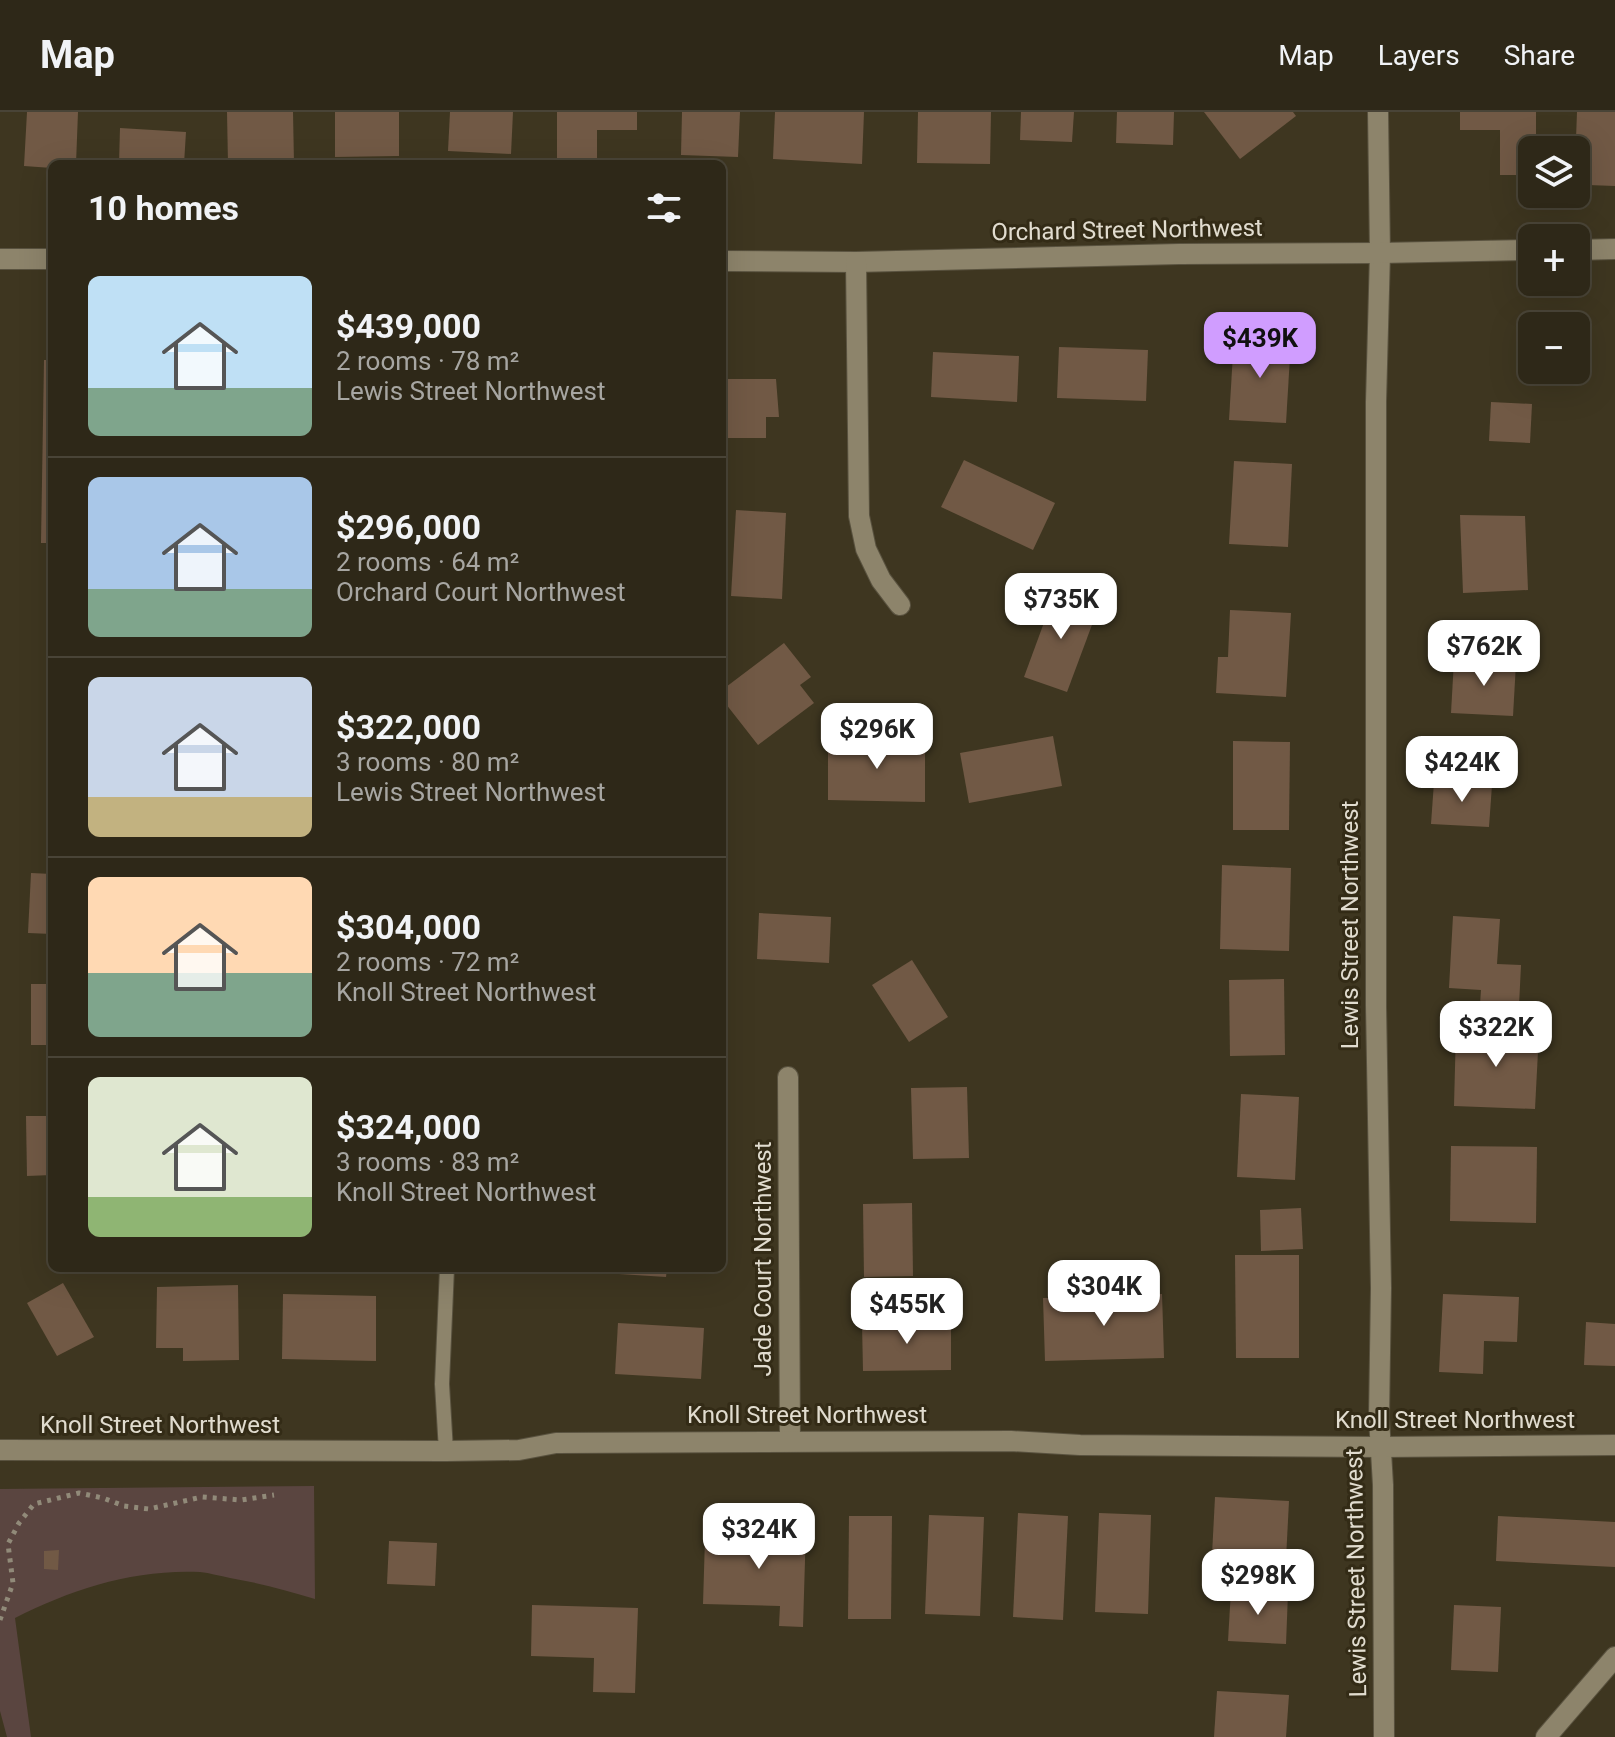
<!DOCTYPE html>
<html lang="en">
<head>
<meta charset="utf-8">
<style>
  body { margin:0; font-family:Roboto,sans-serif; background:#3a3425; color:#f1f3f6; height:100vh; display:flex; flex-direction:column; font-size:30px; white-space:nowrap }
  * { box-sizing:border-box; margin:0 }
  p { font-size:26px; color:#a7a6a2 }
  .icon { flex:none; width:44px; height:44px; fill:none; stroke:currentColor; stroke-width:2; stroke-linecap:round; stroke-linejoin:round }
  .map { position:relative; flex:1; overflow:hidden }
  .panel { position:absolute; left:48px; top:48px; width:678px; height:1112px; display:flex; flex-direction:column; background:#2e2818; border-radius:12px; box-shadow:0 8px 32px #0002,0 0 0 2px #494437 }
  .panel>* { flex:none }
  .controls { position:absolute; left:1518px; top:24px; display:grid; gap:16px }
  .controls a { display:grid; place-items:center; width:72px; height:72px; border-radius:12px; background:#2e2818; box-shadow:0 8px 32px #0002,0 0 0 2px #494437; font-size:40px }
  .price { position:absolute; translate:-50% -68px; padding:0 18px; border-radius:16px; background:#fff; color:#222; font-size:26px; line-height:52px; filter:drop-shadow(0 2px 4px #0008) }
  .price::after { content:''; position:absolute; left:50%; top:48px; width:24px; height:18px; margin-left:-12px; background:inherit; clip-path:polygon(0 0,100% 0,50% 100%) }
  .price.on { background:#d09dff; color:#111 }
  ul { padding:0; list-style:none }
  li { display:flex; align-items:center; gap:24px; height:200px; padding:0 40px }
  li+li { border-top:2px solid #494437 }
  li span { display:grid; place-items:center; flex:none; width:224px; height:160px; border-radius:12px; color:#555 }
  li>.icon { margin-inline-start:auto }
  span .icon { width:96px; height:96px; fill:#fffc; stroke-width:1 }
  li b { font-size:34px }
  h2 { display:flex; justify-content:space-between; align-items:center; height:96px; padding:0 40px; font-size:34px }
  header { display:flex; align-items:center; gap:48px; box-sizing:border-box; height:112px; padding:0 40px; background:#2e2818; border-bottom:2px solid #494437 }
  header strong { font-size:38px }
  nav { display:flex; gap:44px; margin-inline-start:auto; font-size:28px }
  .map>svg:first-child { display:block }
</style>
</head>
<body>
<header>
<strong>Map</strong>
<nav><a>Map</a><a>Layers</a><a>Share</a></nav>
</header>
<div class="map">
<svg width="1615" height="1625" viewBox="0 0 1615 1625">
  <rect width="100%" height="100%" fill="#3e3620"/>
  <path fill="#5a4540" d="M314 1374 315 1487C286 1478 259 1471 230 1466 220 1464 210 1461 200 1460 134 1457 72 1477 15 1506L31 1625H7L0 1599V1377Z"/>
  <g fill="#715945">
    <polygon points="27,0 78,0 76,52 52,52 52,56 24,54"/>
    <polygon points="227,0 293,0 294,52 228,52"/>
    <polygon points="335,0 399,0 399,44 335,45"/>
    <polygon points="450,0 513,0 511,42 448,39"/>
    <polygon points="557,0 637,0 637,18 597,18 597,52 557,52"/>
    <polygon points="682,0 740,0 738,45 681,43"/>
    <polygon points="775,0 864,0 862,52 773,47"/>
    <polygon points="918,0 991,0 990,52 917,51"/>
    <polygon points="1021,0 1074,0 1072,30 1020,28"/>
    <polygon points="1117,0 1174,0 1173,33 1116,31"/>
    <polygon points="1204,0 1293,0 1296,4 1240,47"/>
    <polygon points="1460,0 1536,0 1536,38 1532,38 1532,63 1500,63 1500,18 1460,18"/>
    <polygon points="1577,0 1615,0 1615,74 1588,73 1590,28 1576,27"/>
    <polygon points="120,16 186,20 184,52 119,52"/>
    <polygon points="1576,217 1591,218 1588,266 1533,264 1533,258 1576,258"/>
    <polygon points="1234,225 1291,228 1286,311 1229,308"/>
    <polygon points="1059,235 1148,238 1146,289 1057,286"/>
    <polygon points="933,240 1019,244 1017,290 931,285"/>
    <polygon points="44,248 52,248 52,431 41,431"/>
    <polygon points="722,267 776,267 779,305 766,305 766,326 722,326"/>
    <polygon points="1491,290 1532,292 1530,331 1489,329"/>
    <polygon points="964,348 1055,391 1033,438 941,395"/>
    <polygon points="1234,349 1292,352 1288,435 1229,432"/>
    <polygon points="736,398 786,401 782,487 731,484"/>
    <polygon points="1460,403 1525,404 1528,478 1463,481"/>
    <polygon points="1056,478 1099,494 1067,580 1024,565"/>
    <polygon points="1230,498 1291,501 1286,585 1216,581 1218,545 1228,545"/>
    <polygon points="784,531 811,565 800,573 814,591 758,633 722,587 722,578"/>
    <polygon points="1454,548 1516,551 1513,604 1451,601"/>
    <polygon points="1053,624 1062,674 969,691 960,641"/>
    <polygon points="828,629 925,630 925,690 828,688"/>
    <polygon points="1233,629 1290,630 1289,718 1233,718"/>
    <polygon points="1434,670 1492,673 1489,715 1431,712"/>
    <polygon points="1222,753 1291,756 1289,839 1220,837"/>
    <polygon points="31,761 52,762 52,822 28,821"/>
    <polygon points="759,801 831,805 829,851 757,847"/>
    <polygon points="1453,804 1500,807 1497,852 1521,853 1519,894 1480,892 1481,878 1449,876"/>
    <polygon points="912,848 948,905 909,930 872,873"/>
    <polygon points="1284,867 1285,943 1230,944 1229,868"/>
    <rect x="31" y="872" width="21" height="61"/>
    <polygon points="1456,917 1539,920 1535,997 1454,994"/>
    <polygon points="967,975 969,1046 913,1047 911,976"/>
    <polygon points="1241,982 1299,985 1295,1068 1237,1065"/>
    <polygon points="26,1004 52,1004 52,1063 27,1064"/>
    <polygon points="1451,1034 1537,1035 1536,1111 1450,1109"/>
    <polygon points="912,1091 913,1164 864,1165 863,1092"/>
    <polygon points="1301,1096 1303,1137 1261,1139 1260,1098"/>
    <polygon points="1235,1143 1299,1143 1299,1246 1236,1246"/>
    <polygon points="620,1156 667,1156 666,1165 619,1162"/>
    <polygon points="63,1171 94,1225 57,1244 27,1191"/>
    <polygon points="238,1173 239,1248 183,1249 183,1236 156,1236 157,1175"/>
    <polygon points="283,1182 376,1184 376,1249 282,1247"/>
    <polygon points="1162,1182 1164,1246 1045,1249 1043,1186"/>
    <polygon points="1443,1182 1519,1185 1517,1230 1484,1229 1483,1262 1439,1260"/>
    <polygon points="951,1209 951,1258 863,1259 862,1211"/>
    <polygon points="1586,1210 1615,1212 1615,1254 1584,1253"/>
    <polygon points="618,1211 704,1216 701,1267 615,1262"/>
    <polygon points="1215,1385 1289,1389 1286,1447 1212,1443"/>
    <polygon points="1018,1401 1068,1404 1063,1508 1013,1505"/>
    <polygon points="1099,1401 1151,1403 1148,1502 1095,1500"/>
    <polygon points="929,1403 984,1405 980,1504 925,1502"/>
    <polygon points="849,1404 892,1404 891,1507 848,1507"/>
    <polygon points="1498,1404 1615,1410 1615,1455 1496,1449"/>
    <polygon points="740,1413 806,1415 803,1515 779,1514 780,1494 703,1492 705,1426 740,1427"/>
    <polygon points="389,1429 437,1431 435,1474 387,1472"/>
    <polygon points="59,1438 58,1458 44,1457 44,1439"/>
    <polygon points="1231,1478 1288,1481 1286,1532 1228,1529"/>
    <polygon points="532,1493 638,1496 635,1581 593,1580 594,1546 531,1544"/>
    <polygon points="1454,1493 1501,1495 1498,1560 1451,1558"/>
    <polygon points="1217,1579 1289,1583 1286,1625 1214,1625"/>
  </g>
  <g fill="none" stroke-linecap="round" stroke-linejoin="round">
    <defs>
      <polyline id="lane" points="446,1339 442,1272 447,1156"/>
      <g id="street">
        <polyline points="1378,0 1380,141 1376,290 1376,894 1381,1176 1379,1306 1383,1373 1384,1625"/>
        <polyline points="1576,138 1615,137"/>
        <polyline points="0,147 52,147"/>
        <polyline points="722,149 856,150 1179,142 1380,141 1532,138"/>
        <polyline points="856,150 859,404 866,437 881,468 900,493"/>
        <polyline points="788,965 790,1329"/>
        <polyline points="0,1338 446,1339 519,1338 556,1331 1011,1329 1080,1333 1381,1335 1615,1333"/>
        <polyline points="1546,1625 1615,1545"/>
      </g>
    </defs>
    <use href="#lane" stroke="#59523f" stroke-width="16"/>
    <use href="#street" stroke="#59523f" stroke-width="22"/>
    <polyline stroke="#918a79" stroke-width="5" stroke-dasharray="4 6" stroke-linecap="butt" points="0,1508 13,1471 8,1432 19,1411 34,1392 79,1381 103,1386 124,1394 149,1397 202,1385 241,1388 274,1383"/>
    <use href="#lane" stroke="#8d846b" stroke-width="14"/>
    <use href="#street" stroke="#8d846b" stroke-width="20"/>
  </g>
  <g text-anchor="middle" stroke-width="6" stroke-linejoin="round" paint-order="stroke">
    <g font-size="24" fill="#e1dccf" stroke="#332b16">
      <text transform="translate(1127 118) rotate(-1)" y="8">Orchard Street Northwest</text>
      <text transform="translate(1350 813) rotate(-90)" y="8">Lewis Street Northwest</text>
      <text transform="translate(763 1147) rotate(-90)" y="8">Jade Court Northwest</text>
      <text x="807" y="1311">Knoll Street Northwest</text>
      <text x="1455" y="1316">Knoll Street Northwest</text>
      <text x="160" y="1321">Knoll Street Northwest</text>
      <text transform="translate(1356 1461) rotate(-91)" y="8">Lewis Street Northwest</text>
    </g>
  </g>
</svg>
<div class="controls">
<a><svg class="icon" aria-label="layers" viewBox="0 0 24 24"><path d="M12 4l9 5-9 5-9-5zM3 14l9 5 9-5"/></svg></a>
<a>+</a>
<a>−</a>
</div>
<b class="price on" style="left:1260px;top:268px">$439K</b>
<b class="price" style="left:1061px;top:529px">$735K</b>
<b class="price" style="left:1484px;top:576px">$762K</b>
<b class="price" style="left:877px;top:659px">$296K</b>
<b class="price" style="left:1462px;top:692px">$424K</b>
<b class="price" style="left:1496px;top:957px">$322K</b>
<b class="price" style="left:1104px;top:1216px">$304K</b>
<b class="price" style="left:907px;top:1234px">$455K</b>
<b class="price" style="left:759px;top:1459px">$324K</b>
<b class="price" style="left:1258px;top:1505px">$298K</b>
<section class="panel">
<h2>10 homes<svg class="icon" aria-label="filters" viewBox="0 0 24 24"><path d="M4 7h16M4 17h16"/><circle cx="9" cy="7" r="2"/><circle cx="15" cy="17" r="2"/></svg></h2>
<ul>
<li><span style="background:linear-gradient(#bfe0f5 70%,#7fa58c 0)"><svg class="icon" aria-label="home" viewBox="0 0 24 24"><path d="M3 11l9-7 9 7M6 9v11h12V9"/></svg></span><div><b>$439,000</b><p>2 rooms · 78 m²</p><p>Lewis Street Northwest</p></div></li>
<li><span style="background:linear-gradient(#a9c7e8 70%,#7fa58c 0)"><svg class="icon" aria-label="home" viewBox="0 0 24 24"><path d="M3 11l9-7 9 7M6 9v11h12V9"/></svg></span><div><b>$296,000</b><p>2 rooms · 64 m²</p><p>Orchard Court Northwest</p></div></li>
<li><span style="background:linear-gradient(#c9d6e8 75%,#c2b280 0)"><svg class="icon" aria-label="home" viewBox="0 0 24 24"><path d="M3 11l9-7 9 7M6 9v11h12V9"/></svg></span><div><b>$322,000</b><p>3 rooms · 80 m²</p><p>Lewis Street Northwest</p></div></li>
<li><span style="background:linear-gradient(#ffd9b3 60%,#7fa58c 0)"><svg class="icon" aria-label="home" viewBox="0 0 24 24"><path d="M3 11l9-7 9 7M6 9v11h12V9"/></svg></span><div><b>$304,000</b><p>2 rooms · 72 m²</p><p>Knoll Street Northwest</p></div></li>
<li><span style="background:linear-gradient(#dfe7d0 75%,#8fb573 0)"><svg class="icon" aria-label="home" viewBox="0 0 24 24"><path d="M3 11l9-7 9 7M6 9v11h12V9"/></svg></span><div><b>$324,000</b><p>3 rooms · 83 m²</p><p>Knoll Street Northwest</p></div></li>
</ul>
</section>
</div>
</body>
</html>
